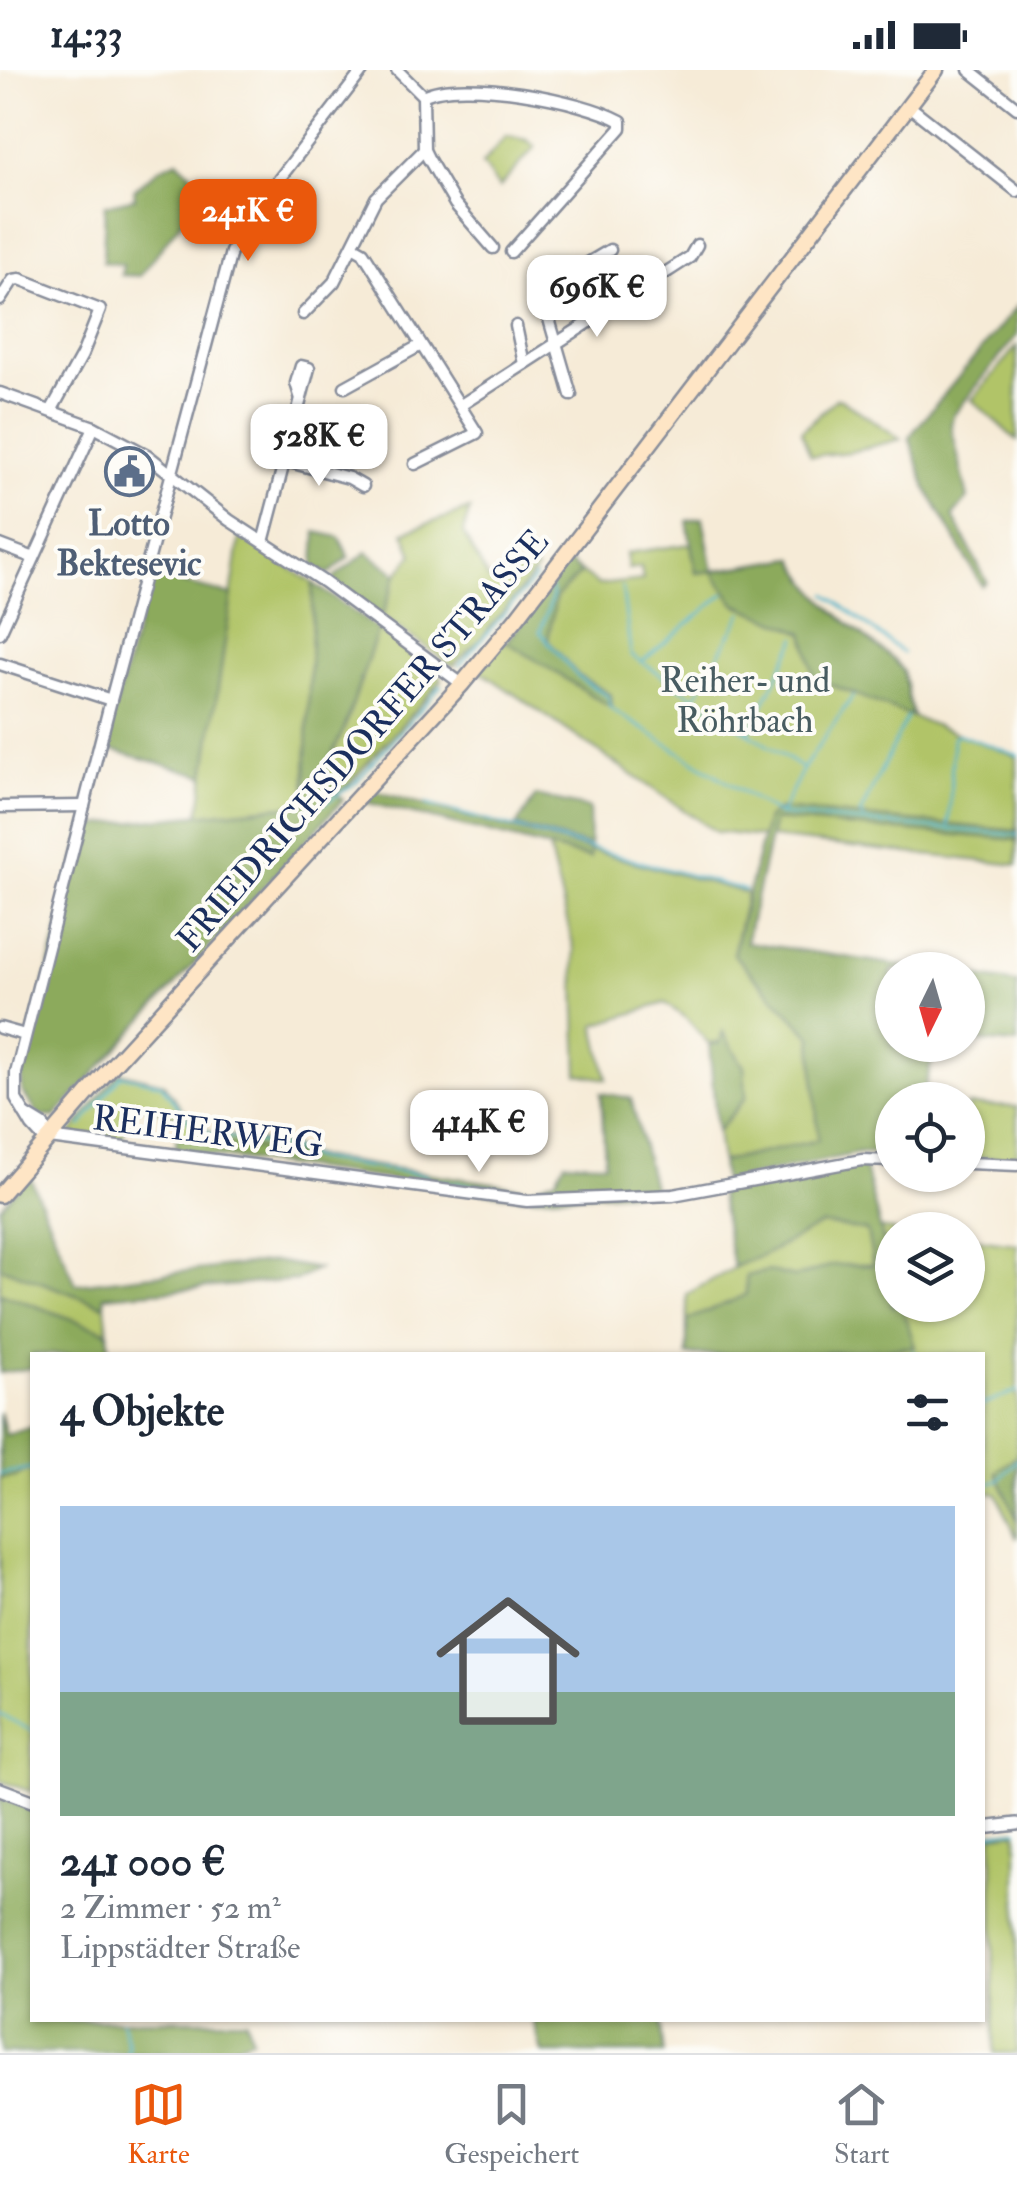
<!DOCTYPE html>
<html lang="de">
<head>
<meta charset="utf-8">
<style>
  body { margin:0; font-family:"IM FELL Double Pica",serif; background:#f2f2f3; color:#1f2937; height:100vh; display:flex; flex-direction:column; font-size:38px; white-space:nowrap }
  * { box-sizing:border-box; margin:0 }
  p { font-size:32px; color:#747a83 }
  .icon { flex:none; width:55px; height:55px; fill:none; stroke:currentColor; stroke-width:2; stroke-linecap:round; stroke-linejoin:round }
  .map { position:relative; flex:1; overflow:hidden }
  .details { position:absolute; left:30px; top:1282px; width:955px; height:670px; display:flex; flex-direction:column; background:#fff; border-radius:0px; box-shadow:0 2px 8px #0004 }
  .details>* { flex:none }
  .needle { width:65px; rotate:185deg }
  .fabs { position:absolute; left:875px; top:882px; display:grid; gap:20px }
  .fabs a { display:grid; place-items:center; width:110px; height:110px; border-radius:50%; background:#fff; box-shadow:0 2px 8px #0004; font-size:50px }
  .price { position:absolute; translate:-50% -85px; padding:0 22px; border-radius:20px; background:#fff; color:#222; font-size:32px; line-height:65px; filter:drop-shadow(0 2px 5px #0008) }
  .price::after { content:''; position:absolute; left:50%; top:60px; width:30px; height:22px; margin-left:-15px; background:inherit; clip-path:polygon(0 0,100% 0,50% 100%) }
  .price.selected { background:#ea580c; color:#fff }
  ul { padding:0; list-style:none }
  li { display:grid; align-content:center; gap:20px; height:530px; padding:0 30px }
  li+li { border-top:2px solid #e0e1e3 }
  li span { display:grid; place-items:center; height:310px; border-radius:0px; color:#555 }
  li>.icon { margin-inline-start:auto }
  span .icon { width:180px; height:180px; fill:#fffc; stroke-width:1 }
  li b { font-size:42px }
  h2 { display:flex; justify-content:space-between; align-items:center; height:120px; padding:0 30px; font-size:42px }
  .status { display:flex; justify-content:space-between; align-items:center; height:70px; padding:0 50px; background:#fff; direction:ltr }
  .status svg { height:28px; fill:currentColor }
  .tab-bar { display:flex; justify-content:space-around; align-items:center; height:140px; border-top:2px solid #e0e1e3; background:#fff; font-size:28px; color:#747a83 }
  .tab-bar a { display:grid; justify-items:center; gap:5px }
  .tab-bar .selected { color:#ea580c }
  .map>svg:first-child { display:block }
</style>
</head>
<body>
<div class="status"><b>14:33</b><svg viewBox="0 0 49 12"><path d="M0 12V9h3v3zM5 12V6h3v6zM10 12V3h3v9zM15 12V0h3v12zM26 1h20v11H26zM47 4h2v5h-2z"/></svg></div>
<div class="map">
<svg width="1017" height="1983" viewBox="0 0 1017 1983">
  <rect width="100%" height="100%" fill="#fdfcf7"/>
  <filter id="ink" filterUnits="userSpaceOnUse"><feTurbulence type="fractalNoise" baseFrequency=".01" numOctaves="2"/><feDisplacementMap in="SourceGraphic" scale="20" xChannelSelector="R" yChannelSelector="G"/><feConvolveMatrix kernelMatrix="1 2 1 2 8 2 1 2 1" color-interpolation-filters="sRGB"/></filter>
  <filter id="wash" filterUnits="userSpaceOnUse"><feTurbulence type="fractalNoise" baseFrequency=".0048" numOctaves="4" result="noise"/><feDisplacementMap in="SourceGraphic" scale="40" xChannelSelector="R" yChannelSelector="G"/><feGaussianBlur stdDeviation="2.25" result="paint"/><feColorMatrix in="noise" values="0 0 0 0 0 0 0 0 0 0 0 0 0 0 0 0 0 1.4 0 .05"/><feComposite in="paint" operator="in"/></filter>
  <g filter="url(#wash)">
    <rect width="100%" height="100%" fill="#f6ebd7"/>
    <g fill="#b1c468" stroke="#667a63" stroke-width="2.5">
      <polygon points="506,66 527,70 535,77 499,118 482,94"/>
      <polygon points="1017,276 1017,371 972,330"/>
      <polygon points="837,328 841,329 901,369 850,382 811,386 801,361"/>
      <polygon points="470,439 463,463 489,510 534,497 537,500 479,571 453,596 382,547 397,504 413,485 404,462"/>
      <polygon points="240,465 313,513 305,734 199,745"/>
      <path d="M691 474 697 503 794 488C817 535 855 558 894 590L903 601 913 647 1017 686V795L716 762 479 600 521 554 568 492 598 515 643 510 641 497 628 499 626 483Z"/>
      <polygon points="378,559 439,604 442,610 346,717 336,723 326,698 345,657"/>
      <polygon points="549,778 589,788 590,780 747,823 733,884 812,967 819,1070 721,1092 717,1062 746,1027 723,963 720,973 709,974 688,950 665,933 595,955 607,1009 578,1004 574,879"/>
      <polygon points="119,1002 163,1013 192,1052 213,1063 290,1076 312,1086 177,1066 179,1047 134,1033 120,1074 68,1067"/>
      <polygon points="968,1035 1017,1037 1017,1089 968,1087"/>
      <polygon points="818,1151 894,1160 892,1235 968,1235 968,1168 1017,1174 1017,1469 997,1424 983,1422 982,1285 687,1285 687,1224"/>
      <polygon points="0,1197 105,1236 108,1262 0,1223"/>
      <polygon points="32,1397 32,1722 0,1711 0,1408 15,1407"/>
      <polygon points="1017,1762 1017,1983 994,1983 992,1765"/>
    </g>
    <g fill="#8caa5c" stroke="#546c5d" stroke-width="2.5">
      <polygon points="177,90 206,119 140,206 121,205 123,195 103,192 105,135 135,128 134,120 160,98"/>
      <polygon points="1017,236 1017,265 953,346 951,355 968,428 953,446 987,512 982,516 926,418 909,367"/>
      <path d="M703 448 713 501 794 488C817 535 855 558 894 590L903 601 912 647 814 608 804 563 735 534 712 501 696 503 687 451Z"/>
      <polygon points="316,462 339,467 349,487 329,504 314,498"/>
      <polygon points="367,482 397,504 382,547 334,511 334,507"/>
      <polygon points="568,492 581,503 556,527 548,570 578,605 611,625 612,638 507,572"/>
      <polygon points="151,505 232,525 205,706 104,678"/>
      <polygon points="313,513 378,559 345,657 326,697 336,722 343,730 55,1047 40,1046 22,1022 22,1004 85,756 305,734"/>
      <polygon points="375,721 590,780 590,788 365,732"/>
      <polygon points="536,726 589,738 590,776 516,756"/>
      <polygon points="780,739 1017,761 1017,770 774,750 746,872 932,900 892,900 892,975 936,975 922,1030 892,1030 892,1084 859,1083 723,1112 721,1092 818,1070 812,967 733,884 767,748"/>
      <polygon points="968,905 1017,913 1017,974 968,971"/>
      <polygon points="723,962 744,997 746,1027 717,1062 709,974 720,973"/>
      <polygon points="601,1023 631,1028 654,1121 531,1127 533,1118 556,1108 565,1092 605,1093"/>
      <polygon points="177,1066 526,1118 524,1127 175,1081"/>
      <polygon points="864,1094 892,1205 892,1235 902,1235 915,1277 797,1285 687,1285 687,1250 746,1225 746,1206 768,1201 796,1207 833,1195 873,1195 867,1161 822,1154 762,1186 733,1197 719,1121"/>
      <polygon points="29,1105 76,1214 274,1191 318,1199 297,1210 104,1226 105,1236 0,1197 0,1137"/>
      <polygon points="0,1223 108,1262 110,1285 32,1285 32,1298 0,1303"/>
      <polygon points="0,1342 6,1365 32,1357 32,1397 15,1407 0,1408"/>
      <polygon points="1017,1386 1017,1450 996,1402"/>
      <polygon points="0,1728 32,1740 32,1950 246,1950 252,1969 211,1983 0,1983"/>
      <polygon points="533,1950 660,1950 664,1983 542,1983"/>
    </g>
    <g fill="none" stroke-linecap="round" stroke-linejoin="round">
      <g stroke="#4bb3ca" stroke-width="2.5">
        <polyline points="622,517 631,585 803,699"/>
        <polyline points="551,519 552,528 540,562 578,607 609,627 610,638 779,745 1017,765"/>
        <polyline points="827,524 903,583"/>
        <polyline points="644,590 724,524"/>
        <polyline points="459,596 536,507"/>
        <polyline points="695,627 743,542"/>
        <polyline points="749,663 797,567"/>
        <polyline points="323,734 354,714 441,616"/>
        <polyline points="426,734 745,820"/>
        <polyline points="780,744 803,699 853,626"/>
        <polyline points="864,749 860,744 907,647"/>
        <polyline points="949,756 953,667 958,664 1017,685"/>
        <polyline points="81,1056 121,1005 161,1014 192,1055 214,1065 290,1078 316,1089 425,1105 429,1110 535,1123 557,1116 595,1121"/>
        <polyline points="913,1280 915,1285"/>
        <polyline points="982,1335 1017,1321"/>
        <polyline points="0,1404 32,1398"/>
        <polyline points="982,1416 1000,1409 1017,1390"/>
        <polyline points="0,1644 32,1661"/>
        <polyline points="982,1764 1017,1760"/>
        <polyline points="121,1950 128,1976 127,1983"/>
      </g>
    </g>
  </g>
  <g filter="url(#ink)">
    <g fill="none" stroke-linecap="round" stroke-linejoin="round">
      <defs>
        <g id="minor">
          <polyline points="363,0 250,147 231,182 111,630 16,1003 16,1029 32,1056 42,1067 527,1131 673,1125 862,1090 892,1091"/>
          <polyline points="397,0 423,26 424,80 428,88 455,134 493,178"/>
          <polyline points="969,0 1017,38"/>
          <path d="M423 26C461 6 583 30 621 51V58L511 182"/>
          <polyline points="909,36 1017,121"/>
          <polyline points="354,177 363,182 477,363 415,394"/>
          <polyline points="0,230 13,210 20,209 100,240 82,285 51,341"/>
          <polyline points="303,244 334,212 376,128 424,80"/>
          <polyline points="516,256 524,294"/>
          <polyline points="345,317 421,275"/>
          <polyline points="0,323 94,357 147,385 229,450 324,512 462,614"/>
          <polyline points="571,325 545,235 546,218 610,180"/>
          <polyline points="461,335 690,187 697,175"/>
          <polyline points="286,391 349,408 363,416"/>
          <polyline points="263,472 309,298 301,296 296,313 301,329"/>
          <polyline points="0,475 34,488"/>
          <polyline points="0,563 94,357"/>
          <polyline points="0,594 111,630"/>
          <polyline points="0,737 84,736"/>
          <polyline points="0,958 25,965"/>
          <polyline points="25,1044 43,1055 52,1068"/>
          <polyline points="968,1093 1017,1095"/>
        </g>
        <g id="tertiary">
          <polyline points="0,1719 32,1731"/>
          <polyline points="982,1758 1017,1754"/>
        </g>
        <polyline id="secondary" points="0,1125 102,1007 462,614 516,549 936,0"/>
      </defs>
      <use href="#minor" stroke="#888d9a" stroke-width="15"/>
      <use href="#tertiary" stroke="#888d9a" stroke-width="16"/>
      <use href="#secondary" stroke="#888d9a" stroke-width="19"/>
      <use href="#minor" stroke="#fff" stroke-width="10"/>
      <use href="#tertiary" stroke="#fff" stroke-width="11"/>
      <use href="#secondary" stroke="#fee5c5" stroke-width="14"/>
    </g>
  </g>
  <defs>
    <symbol id="civic-ring" viewBox="-11 -11 22 22"><circle r="9.5" fill="#fdfcf7" stroke="#5c6f8a" stroke-width="1.5"/><path d="M-.6-6.5H3V-4.5H.6V-3L4-1V1h2V6H-6V1h2V-1L-.6-3ZM-1.2 2.5V6h2.4V2.5Z" fill="#5c6f8a"/></symbol>
  </defs>
  <g fill-rule="evenodd">
    <use href="#civic-ring" x="102" y="374" width="55" height="55"/>
  </g>
  <g text-anchor="middle" stroke-width="8" stroke-linejoin="round" paint-order="stroke">
    <g font-size="35" font-weight="bold" fill="#4e5e75" stroke="#fdfcf7">
      <text x="129" y="465">Lotto<tspan x="129" dy="40">Bektesevic</tspan></text>
    </g>
    <g font-size="35" fill="#485c61" stroke="#fdfcf7">
      <text x="745" y="622">Reiher- und<tspan x="745" dy="40">Röhrbach</tspan></text>
    </g>
    <g font-size="35" fill="#1b2f5e" stroke="#fdfcf7">
      <text transform="translate(362 670) rotate(-49)" y="12">FRIEDRICHSDORFER STRASSE</text>
      <text transform="translate(208 1061) rotate(7)" y="12">REIHERWEG</text>
    </g>
  </g>
</svg>
<div class="fabs">
<a><svg class="needle" viewBox="-14 -14 28 28"><path d="M0-13l5 13h-10z" fill="#e53935"/><path d="M0 13l5-13h-10z" fill="#747a83"/></svg></a>
<a><svg class="icon" aria-label="locate" viewBox="0 0 24 24"><circle cx="12" cy="12" r="6"/><path d="M12 2v4M12 18v4M2 12h4M18 12h4"/></svg></a>
<a><svg class="icon" aria-label="layers" viewBox="0 0 24 24"><path d="M12 4l9 5-9 5-9-5zM3 14l9 5 9-5"/></svg></a>
</div>
<b class="price selected" style="left:248px;top:194px">241K €</b>
<b class="price" style="left:597px;top:270px">696K €</b>
<b class="price" style="left:319px;top:419px">528K €</b>
<b class="price" style="left:479px;top:1105px">414K €</b>
<section class="details">
<h2>4 Objekte<svg class="icon" aria-label="filters" viewBox="0 0 24 24"><path d="M4 7h16M4 17h16"/><circle cx="9" cy="7" r="2"/><circle cx="15" cy="17" r="2"/></svg></h2>
<ul>
<li><span style="background:linear-gradient(#a9c7e8 60%,#7fa58c 0)"><svg class="icon" aria-label="home" viewBox="0 0 24 24"><path d="M3 11l9-7 9 7M6 9v11h12V9"/></svg></span><div><b>241 000 €</b><p>2 Zimmer · 52 m²</p><p>Lippstädter Straße</p></div></li>
</ul>
</section>
</div>
<nav class="tab-bar">
<a class="selected"><svg class="icon" aria-label="map" viewBox="0 0 24 24"><path d="M3 6l6-2 6 2 6-2v14l-6 2-6-2-6 2zM9 4v14M15 6v14"/></svg>Karte</a>
<a><svg class="icon" aria-label="saved" viewBox="0 0 24 24"><path d="M7 4h10v16l-5-4-5 4z"/></svg>Gespeichert</a>
<a><svg class="icon" aria-label="home" viewBox="0 0 24 24"><path d="M3 11l9-7 9 7M6 9v11h12V9"/></svg>Start</a>
</nav>
</body>
</html>
